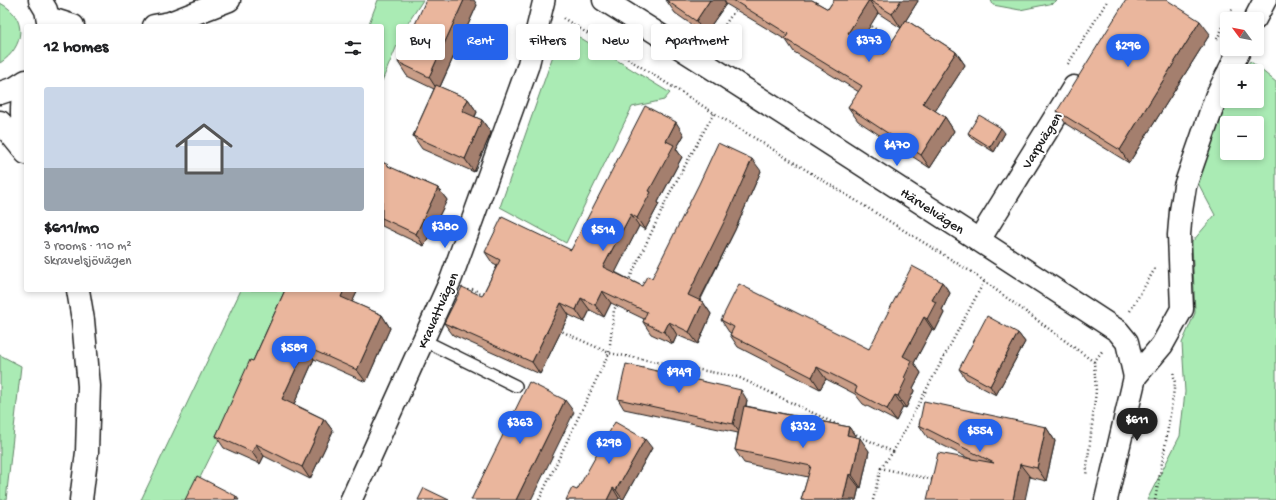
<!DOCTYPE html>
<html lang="en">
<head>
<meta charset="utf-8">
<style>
  body { margin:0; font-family:"Gochi Hand",sans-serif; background:#f6f6f6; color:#202124; height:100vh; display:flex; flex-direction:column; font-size:15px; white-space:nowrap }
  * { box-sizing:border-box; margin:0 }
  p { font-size:13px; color:#757577 }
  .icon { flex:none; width:22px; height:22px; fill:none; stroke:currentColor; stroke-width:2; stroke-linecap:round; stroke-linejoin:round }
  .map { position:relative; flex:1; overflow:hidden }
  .sheet { position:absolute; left:24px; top:24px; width:360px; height:268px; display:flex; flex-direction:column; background:#fff; border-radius:4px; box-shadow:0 2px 6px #0003 }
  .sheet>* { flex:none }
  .top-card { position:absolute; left:396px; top:24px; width:380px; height:36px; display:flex; gap:8px }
  .needle { width:26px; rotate:302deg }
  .tools { position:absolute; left:1220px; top:12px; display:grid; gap:8px }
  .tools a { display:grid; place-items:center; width:44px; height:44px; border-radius:4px; background:#fff; box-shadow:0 2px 6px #0003; font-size:20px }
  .price { position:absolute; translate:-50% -34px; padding:0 9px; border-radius:14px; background:#2563eb; color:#fff; font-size:13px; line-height:26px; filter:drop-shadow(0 1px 2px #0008) }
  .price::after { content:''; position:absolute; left:50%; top:24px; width:12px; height:9px; margin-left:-6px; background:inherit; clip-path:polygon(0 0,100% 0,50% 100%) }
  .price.on { background:#222; color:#fff }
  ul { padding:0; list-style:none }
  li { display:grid; align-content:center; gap:8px; height:212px; padding:0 20px }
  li+li { border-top:1px solid #e0e0e0 }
  li span { display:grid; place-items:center; height:124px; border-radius:4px; color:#555 }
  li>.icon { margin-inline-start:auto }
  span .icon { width:72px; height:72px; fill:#fffc; stroke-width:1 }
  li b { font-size:17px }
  h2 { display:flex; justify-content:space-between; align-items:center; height:48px; padding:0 20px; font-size:17px }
  .tag { padding:0 14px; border-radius:4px; background:#fff; box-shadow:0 2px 6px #0003; font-size:14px; line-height:36px }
  .tag.on { background:#2563eb; color:#fff }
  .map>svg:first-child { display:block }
</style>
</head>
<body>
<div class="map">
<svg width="1276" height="500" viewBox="0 0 1276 500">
  <rect width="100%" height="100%" fill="#fff"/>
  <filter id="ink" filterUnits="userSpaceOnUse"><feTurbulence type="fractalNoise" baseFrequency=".025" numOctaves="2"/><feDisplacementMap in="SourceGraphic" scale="8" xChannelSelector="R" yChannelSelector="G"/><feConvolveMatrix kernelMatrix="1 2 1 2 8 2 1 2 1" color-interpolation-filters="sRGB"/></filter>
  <g filter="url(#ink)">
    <g fill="#aaebb4" stroke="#638468" fill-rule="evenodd">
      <polygon points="378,0 423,0 404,29 382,81 382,26 368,26"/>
      <polygon points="991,0 1057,0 1054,3 1020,10 993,5"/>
      <path d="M0 3C28 17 25 47 0 63Z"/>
      <polygon points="563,27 670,93 664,100 632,107 566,243 500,207"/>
      <path d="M1250 61 1276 82V500H1147L1180 436 1185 392 1182 343 1195 313 1192 242 1215 215 1198 183 1221 105 1227 96V101H1257V71H1244ZM1227 123H1257V153H1227Z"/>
      <polygon points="241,290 290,290 262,352 189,500 141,500"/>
      <polygon points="0,355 21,366 6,500 0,500"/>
    </g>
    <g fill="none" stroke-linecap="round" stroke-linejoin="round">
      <defs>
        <polyline id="service" points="423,340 516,386"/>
        <polyline id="minor" points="351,500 451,279 528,66 544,0"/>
        <g id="tertiary">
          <path d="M604 0C777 108 947 219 1118 331L1127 342 1135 377"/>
          <polyline points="48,18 73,26"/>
          <polyline points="1255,19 1265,0"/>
          <polyline points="154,26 170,23 229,0"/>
          <polyline points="1229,71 1240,49"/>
          <polyline points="979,240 1074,87"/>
          <polyline points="1106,500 1135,377 1162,345 1182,309 1179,235 1181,211 1185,186 1216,97 1227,75"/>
        </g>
        <g id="secondary">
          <polyline points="40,0 46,10 49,26"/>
          <path d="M24 83C22 103 20 120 26 139"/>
          <polyline points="0,93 15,88 26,81"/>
          <polyline points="0,122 5,127 26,153"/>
          <polyline points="78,290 83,320 89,386 87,452 81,500"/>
        </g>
      </defs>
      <use href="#service" stroke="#1c1c1c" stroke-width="14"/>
      <use href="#minor" stroke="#1c1c1c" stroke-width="24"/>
      <use href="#tertiary" stroke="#1c1c1c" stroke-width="25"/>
      <use href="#secondary" stroke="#1c1c1c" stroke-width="25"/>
      <g stroke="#1c1c1c" stroke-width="2.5" stroke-dasharray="1 3" stroke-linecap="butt">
        <polyline points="563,18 714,113 973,273 1094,362 1096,391 1086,476"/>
        <polyline points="868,24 881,33"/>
        <polyline points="1217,39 1233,7"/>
        <polyline points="714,41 737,7"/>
        <polyline points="1068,64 1108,0"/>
        <polyline points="628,282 671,191 714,113"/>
        <polyline points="472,289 485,295"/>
        <polyline points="1130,311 1156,267"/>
        <polyline points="559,330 609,353 614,310 617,304"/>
        <polyline points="1094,362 1103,350"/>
        <polyline points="849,431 893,452 881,468 934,480"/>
        <polyline points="893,452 985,280"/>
        <polyline points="539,500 609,353 738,377 840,426"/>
        <polyline points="873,500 881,468"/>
        <polyline points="1155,500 1165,447 1175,383 1173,370"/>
      </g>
      <use href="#service" stroke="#fff" stroke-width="11"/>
      <use href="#minor" stroke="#fff" stroke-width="21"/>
      <use href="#tertiary" stroke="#fff" stroke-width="22"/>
      <use href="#secondary" stroke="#fff" stroke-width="22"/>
    </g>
    <g fill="#c99d87" stroke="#1c1c1c" fill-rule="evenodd">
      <path d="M666 0H812L828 9 834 0 918 1 906 20 956 52 965 65 935 111 945 117 954 131 930 168 858 121 848 107 859 92 794 52 786 40 726 4 705 34 675 13ZM878 13 901 28 884 54 861 40Z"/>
      <polygon points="477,5 440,87 468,99 477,112 475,117 482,120 491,133 474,172 422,149 413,136 434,89 407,76 398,62"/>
      <polygon points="1210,34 1129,163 1066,124 1057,111"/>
      <polygon points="968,133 1005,133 994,152 971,138"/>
      <polygon points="684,135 676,149 682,157 658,202 659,204 645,230 639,226 615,272 642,286 652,278 761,171 735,230 700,301 703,302 711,314 698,344 677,335 673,344 651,334 643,322 644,319 611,303 604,317 590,310 584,322 569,315 540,374 453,335 444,323 482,296 497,266 493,264 485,252 571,250"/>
      <polygon points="382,162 388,165 389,167 438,188 447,200 424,246 382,226"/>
      <polygon points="942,282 950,293 942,310 944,313 935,331 932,329 914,363 921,373 913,388 914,391 906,408 903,407 896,421 863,404 855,394 826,379 820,389 738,347 730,335 731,333 729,332 721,320 869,349"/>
      <polygon points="285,290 358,290 352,302 382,315 390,328 366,382 314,359 294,404 324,419 333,431 310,479 264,456 260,464 224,448 216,436 253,361"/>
      <polygon points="1018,333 1025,342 996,395 966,379 959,369"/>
      <polygon points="618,399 747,400 746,406 849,427 856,437 869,451 861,488 859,487 856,500 801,500 808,477 744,463 735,450 738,433 624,409"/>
      <polygon points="919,425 1046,427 1055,441 1046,481 1030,477 968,458 928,438"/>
      <polygon points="652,448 623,500 619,498 566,500 577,490"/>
    </g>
    <g fill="#a47f6e" stroke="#1c1c1c">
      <polygon points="464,0 474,0 477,5 438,91 429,77"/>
      <polygon points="710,0 724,0 726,4 705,34 696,21"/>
      <polygon points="869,0 878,13 858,46 848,33"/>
      <polygon points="901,0 918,0 918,1 901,28 892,14"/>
      <polygon points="1200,21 1210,34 1129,163 1120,150"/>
      <polygon points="956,52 965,65 932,116 923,103"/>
      <polygon points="468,99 477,112 471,124 462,111"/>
      <polygon points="945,117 954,131 930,168 921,155"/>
      <polygon points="482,120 491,133 474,172 465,159"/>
      <polygon points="676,122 684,135 676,149 682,157 658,202 659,204 645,230 637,218 649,191 666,141"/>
      <polygon points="1001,128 1005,133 994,152 990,147"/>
      <polygon points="752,159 761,171 735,230 696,307 688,295"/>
      <polygon points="438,188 447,200 424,246 416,234"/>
      <polygon points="631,214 639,226 612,279 603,267"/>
      <polygon points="942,282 950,293 942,310 944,313 935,331 927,319 932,300"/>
      <polygon points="344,290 358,290 349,309 341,297"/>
      <polygon points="602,291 611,303 604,317 595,305"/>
      <polygon points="581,298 590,310 584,322 576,310"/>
      <polygon points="703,302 711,314 698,344 689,332"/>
      <polygon points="561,303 569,315 540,374 532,362"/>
      <polygon points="382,315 390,328 366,382 357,370"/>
      <polygon points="924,317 932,329 914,363 921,373 913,388 914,391 906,408 898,396 904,378 903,356"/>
      <polygon points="669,322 677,335 673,344 664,332"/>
      <polygon points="1018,333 1025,342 996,395 990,386"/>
      <polygon points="306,347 314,359 291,411 282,399"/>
      <polygon points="817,367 826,379 820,389 812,377"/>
      <polygon points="741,390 747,400 740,433 733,424"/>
      <polygon points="895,395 903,407 896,421 887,409"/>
      <polygon points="565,400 574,412 531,500 516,500"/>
      <polygon points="324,419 333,431 310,479 302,467"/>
      <polygon points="849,427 858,440 847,435"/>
      <polygon points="1046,427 1055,441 1046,481 1037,468"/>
      <polygon points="860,438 869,451 861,488 852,475"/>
      <polygon points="645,439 652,448 623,500 616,490"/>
      <polygon points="256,444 264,456 260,464 252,452"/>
      <polygon points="1020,464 1030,477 1025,500 1013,500"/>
      <polygon points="849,474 859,487 856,500 843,500"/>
      <polygon points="613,488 619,498 618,500 607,500"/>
      <polygon points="236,496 239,500 235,500"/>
    </g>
    <g fill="#eab69d" stroke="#1c1c1c">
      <polygon points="426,0 464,0 429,77 398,62"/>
      <polygon points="666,0 710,0 696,21"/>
      <polygon points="733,0 812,0 828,9 834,0 869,0 848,33 884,54 906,20 956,52 923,103 945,117 921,155 848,107 862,86 785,39 788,34"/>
      <polygon points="869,0 901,0 892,14"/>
      <polygon points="1126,0 1167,0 1200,21 1120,150 1057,111"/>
      <polygon points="436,85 468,99 462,111 482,120 465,159 413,136"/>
      <polygon points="645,106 676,122 666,141 674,145 649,191 651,192 637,218 631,214 603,267 642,286 647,276 652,278 699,184 718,143 752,159 726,218 688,295 703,302 689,332 669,322 664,332 643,322 647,312 602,291 595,305 581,298 576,310 561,303 532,362 444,323 462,287 482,296 500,260 485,252 502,217 571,250"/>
      <polygon points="979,115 1001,128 990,147 968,133"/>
      <polygon points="382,162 388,165 388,166 438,188 416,234 382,218"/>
      <polygon points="912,266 942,282 932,300 936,302 927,319 924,317 903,356 912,361 904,378 906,379 898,396 895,395 887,409 855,392 857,387 817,367 812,377 730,335 734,327 721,320 739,284 869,349"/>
      <polygon points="285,290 344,290 341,297 382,315 357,370 306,347 282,399 324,419 302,467 256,444 252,452 216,436 250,360 253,361"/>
      <polygon points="987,316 1018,333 990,386 959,369"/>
      <polygon points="626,364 741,390 733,424 618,399"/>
      <polygon points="529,382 565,400 516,500 471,500"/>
      <polygon points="924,401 1046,427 1037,468 1020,464 1013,500 927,500 938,453 994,463 919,425"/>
      <polygon points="744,406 849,427 847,435 860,438 852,475 849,474 843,500 801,500 811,466 735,450"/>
      <polygon points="615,422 645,439 616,490 613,488 607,500 566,500 572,488 577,490"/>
      <polygon points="197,476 236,496 235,500 185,500"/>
      <polygon points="424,488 449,500 418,500"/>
    </g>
  </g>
  <g text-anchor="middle" stroke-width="4" stroke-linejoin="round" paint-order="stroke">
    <g font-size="14" fill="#1c1c1c" stroke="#fff">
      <text transform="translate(1041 140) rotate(-58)" y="5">Varpvägen</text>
      <text transform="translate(933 210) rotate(33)" y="5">Härvelvägen</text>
      <text transform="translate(437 310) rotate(-66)" y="5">Kravattvägen</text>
    </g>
  </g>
</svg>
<div class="tools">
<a><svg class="needle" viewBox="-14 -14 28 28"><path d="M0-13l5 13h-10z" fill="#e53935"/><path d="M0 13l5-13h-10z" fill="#757577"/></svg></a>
<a>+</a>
<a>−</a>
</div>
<b class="price" style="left:869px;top:63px">$373</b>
<b class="price" style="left:1128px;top:68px">$296</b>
<b class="price" style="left:897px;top:167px">$470</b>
<b class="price" style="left:445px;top:249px">$380</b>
<b class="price" style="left:603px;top:252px">$514</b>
<b class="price" style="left:294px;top:370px">$589</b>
<b class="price" style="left:679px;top:394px">$949</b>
<b class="price on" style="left:1137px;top:442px">$611</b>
<b class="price" style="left:520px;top:445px">$363</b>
<b class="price" style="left:803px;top:449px">$332</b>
<b class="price" style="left:980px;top:453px">$554</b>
<b class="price" style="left:609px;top:465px">$298</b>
<div class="top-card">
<a class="tag">Buy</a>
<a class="tag on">Rent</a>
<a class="tag">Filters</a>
<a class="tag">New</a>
<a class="tag">Apartment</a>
</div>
<section class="sheet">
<h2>12 homes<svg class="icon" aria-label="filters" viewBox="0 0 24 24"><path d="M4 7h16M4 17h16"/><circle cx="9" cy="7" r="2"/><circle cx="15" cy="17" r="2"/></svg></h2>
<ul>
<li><span style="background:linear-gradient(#c9d6e8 65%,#9aa5b1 0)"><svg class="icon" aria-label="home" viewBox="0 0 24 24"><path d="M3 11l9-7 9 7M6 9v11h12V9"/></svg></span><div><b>$611/mo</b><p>3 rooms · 110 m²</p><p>Skravelsjövägen</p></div></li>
</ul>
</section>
</div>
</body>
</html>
